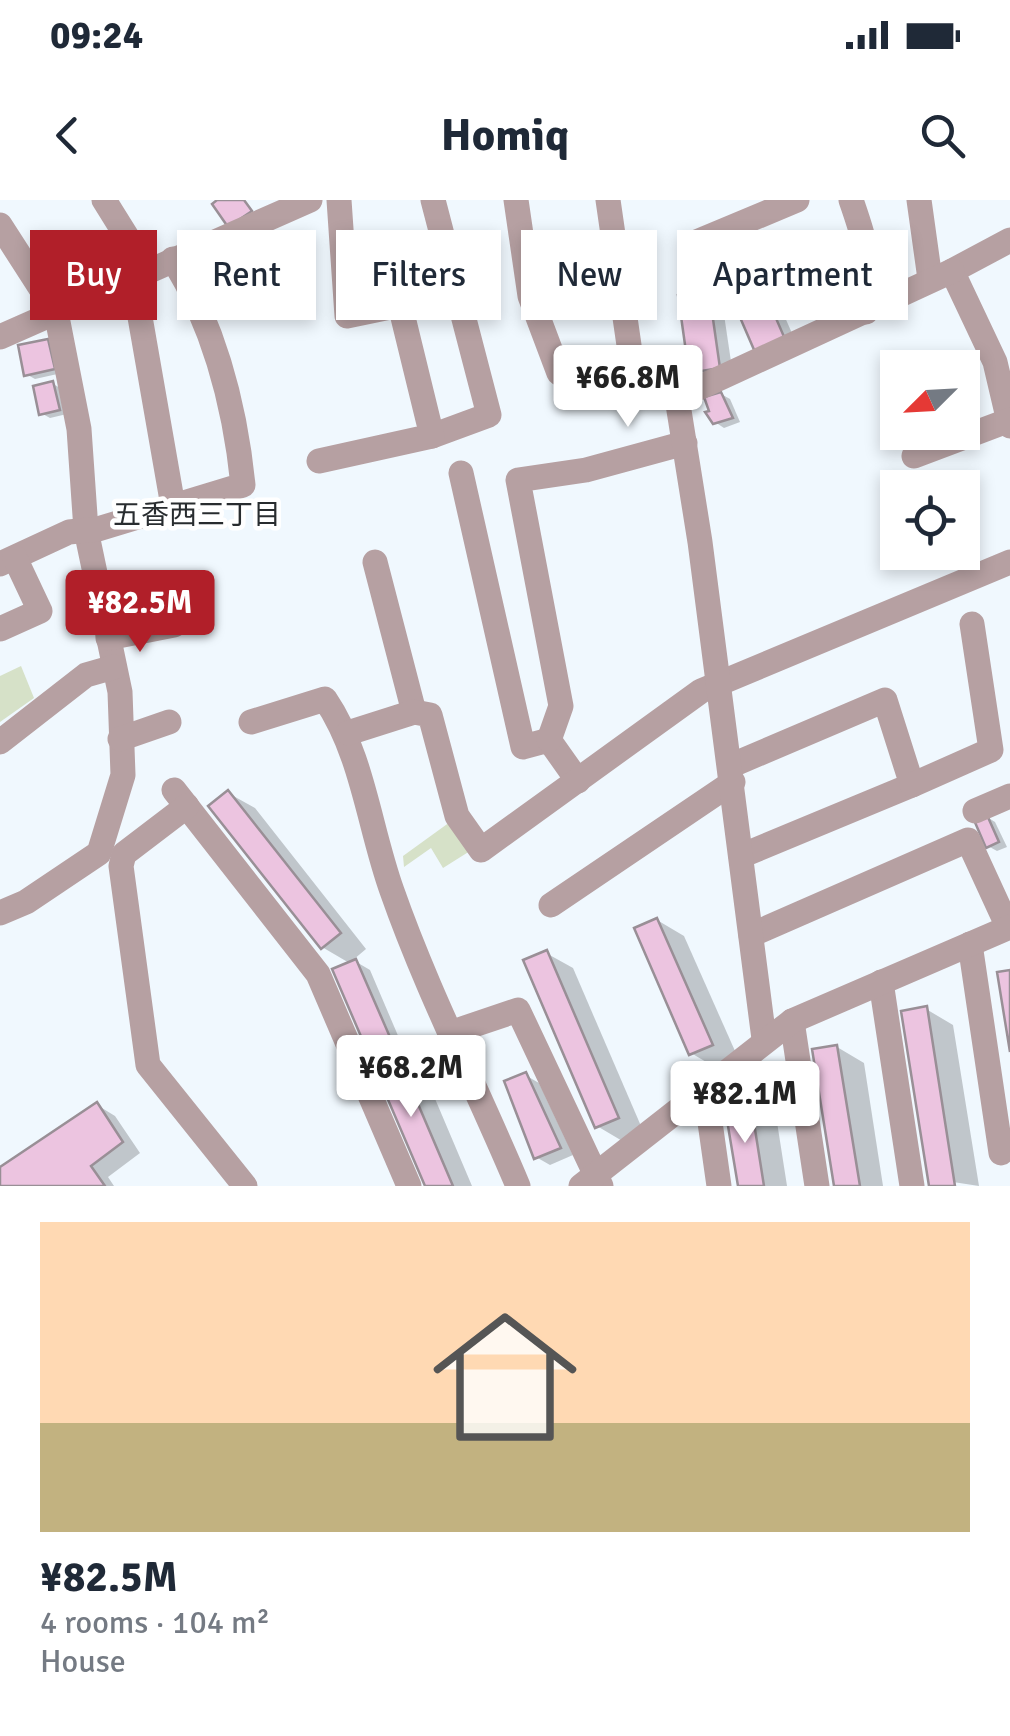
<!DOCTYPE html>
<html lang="en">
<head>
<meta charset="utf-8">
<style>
  body { margin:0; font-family:Signika,"Noto Sans JP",sans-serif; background:#f2f2f3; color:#1f2937; height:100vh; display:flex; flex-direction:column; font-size:38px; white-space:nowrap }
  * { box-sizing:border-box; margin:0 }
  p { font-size:32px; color:#747a83 }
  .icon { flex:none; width:55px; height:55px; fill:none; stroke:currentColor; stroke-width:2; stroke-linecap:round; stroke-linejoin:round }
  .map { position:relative; height:986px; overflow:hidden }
  .sheet { display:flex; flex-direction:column; background:#fff; flex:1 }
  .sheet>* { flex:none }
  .banner { position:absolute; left:30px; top:30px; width:950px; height:90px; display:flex; gap:20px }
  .needle { width:65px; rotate:246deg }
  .fabs { position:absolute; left:880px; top:150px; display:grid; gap:20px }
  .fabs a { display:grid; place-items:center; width:100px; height:100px; border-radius:0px; background:#fff; box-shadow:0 5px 15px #0003; font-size:50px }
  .price { position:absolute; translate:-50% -85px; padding:0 22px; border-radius:10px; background:#fff; color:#222; font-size:32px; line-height:65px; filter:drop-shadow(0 2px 5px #0008) }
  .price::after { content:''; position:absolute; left:50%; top:60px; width:30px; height:22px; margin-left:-15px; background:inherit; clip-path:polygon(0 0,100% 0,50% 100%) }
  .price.on { background:#b11f29; color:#fff }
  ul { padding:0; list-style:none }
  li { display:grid; align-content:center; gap:20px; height:530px; padding:0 40px }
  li+li { border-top:2px solid #e0e1e3 }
  li span { display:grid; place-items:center; height:310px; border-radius:0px; color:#555 }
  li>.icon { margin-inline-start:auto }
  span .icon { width:180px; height:180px; fill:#fffc; stroke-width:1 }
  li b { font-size:42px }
  .tag { padding:0 35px; border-radius:0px; background:#fff; box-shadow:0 5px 15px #0003; font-size:35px; line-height:90px }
  .tag.on { background:#b11f29; color:#fff }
  .status { display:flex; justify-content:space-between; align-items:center; height:70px; padding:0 50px; background:#fff; direction:ltr }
  .status svg { height:28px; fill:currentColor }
  header { display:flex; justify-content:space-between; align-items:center; height:130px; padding:0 40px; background:#fff; font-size:45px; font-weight:700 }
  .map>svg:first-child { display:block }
</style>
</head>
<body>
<div class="status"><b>09:24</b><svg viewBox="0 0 49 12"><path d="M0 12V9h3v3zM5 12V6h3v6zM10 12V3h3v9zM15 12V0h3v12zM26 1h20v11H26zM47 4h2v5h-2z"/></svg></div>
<header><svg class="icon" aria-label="back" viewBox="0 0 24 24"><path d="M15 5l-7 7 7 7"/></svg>Homiq<svg class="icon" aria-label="search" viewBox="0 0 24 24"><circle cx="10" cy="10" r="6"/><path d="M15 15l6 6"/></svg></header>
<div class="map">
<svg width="1010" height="986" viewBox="0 0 1010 986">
  <rect width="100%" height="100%" fill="#f0f8fe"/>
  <g fill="#d6e1c8">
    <polygon points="21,466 34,498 0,522 0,476"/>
    <polygon points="450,622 470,651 443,668 431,648 404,667 403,656"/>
  </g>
  <g fill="#0003">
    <polygon points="756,75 770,83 798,147 770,158"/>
    <polygon points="708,93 722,101 733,175 705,179 691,171"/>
    <polygon points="48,141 56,146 62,173 35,179 26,174"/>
    <polygon points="53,184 62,189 67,214 50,218 41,213"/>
    <polygon points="721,194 730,199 740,222 724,228 715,222"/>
    <polygon points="228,593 255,608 366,749 353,760 370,770 405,852 398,855 422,868 472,986 428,986 381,859 370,853 351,764 322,747"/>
    <polygon points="987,617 995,622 1007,647 997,651 988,646"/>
    <polygon points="657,720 684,736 739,860 718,869 691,853"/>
    <polygon points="546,753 573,768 644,933 624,942 597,926"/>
    <polygon points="926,809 953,825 979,986 953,982 953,986 932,986"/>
    <polygon points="837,847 864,863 883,986 836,986"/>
    <polygon points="525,875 539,883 573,955 550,965 536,957"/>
    <polygon points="97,905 115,916 140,953 108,977 114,986 0,986 0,970"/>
    <polygon points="750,906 777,922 787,986 740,986"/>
  </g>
  <g fill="#ecc4e0" stroke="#998f96" stroke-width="2.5">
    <polygon points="217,0 244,0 252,11 228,27 212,4"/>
    <polygon points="756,72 785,139 755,152 726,85"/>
    <polygon points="709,91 720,168 689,173 678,95"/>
    <polygon points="48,139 55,169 24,176 18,145"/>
    <polygon points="53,181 60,210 39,215 33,186"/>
    <polygon points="721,192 733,218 713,224 705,212 709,211 704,197"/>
    <polygon points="228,590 341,733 321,749 208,606"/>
    <polygon points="987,615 999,642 986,648 974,620"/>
    <polygon points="657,718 713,845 689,855 634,728"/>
    <polygon points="547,750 619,918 595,928 523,760"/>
    <polygon points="356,759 393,844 369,855 332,769"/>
    <polygon points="1010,770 1010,852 997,772"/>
    <polygon points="927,806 955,986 929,986 901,811"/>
    <polygon points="837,845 860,986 834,986 812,849"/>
    <polygon points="395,850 453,986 425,986 371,860"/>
    <polygon points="526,872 561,948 534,959 504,881"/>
    <polygon points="97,902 123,942 91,966 105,986 0,986 0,967"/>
    <polygon points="751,904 764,986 738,986 725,908"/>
  </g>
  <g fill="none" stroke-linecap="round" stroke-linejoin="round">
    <g stroke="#b6a0a2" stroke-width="25">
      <polyline points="104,0 147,69"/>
      <polyline points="516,0 530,96 559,173 631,159 608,0"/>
      <path d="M851 0C864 37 876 73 866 112"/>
      <polyline points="919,0 930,79"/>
      <polyline points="0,25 56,112 79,229 86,330 120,492 123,575 99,653 26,702 0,713"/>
      <polyline points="1010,40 952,71 995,162 1010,226"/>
      <polyline points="694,43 797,0"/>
      <polyline points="133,77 173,306"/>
      <polyline points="0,137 310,0"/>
      <polyline points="432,236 489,215 433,0"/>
      <polyline points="914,256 1010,220"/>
      <polyline points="319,261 432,236 400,105 347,116 339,0"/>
      <polyline points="461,273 523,547 549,540 578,581"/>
      <polyline points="375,362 414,512"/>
      <path d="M0 364 69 332 98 329 243 285C235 206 215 128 173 59"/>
      <polyline points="0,429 40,411 15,358"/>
      <polyline points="108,438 174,425"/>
      <path d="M251 522 325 499C363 555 369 627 392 691 427 791 477 888 518 986"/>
      <polyline points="348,533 414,512 430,515 457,616 481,650 701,491 1010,362"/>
      <polyline points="120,539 169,522"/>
      <polyline points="549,540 561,506 518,280 586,270 685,243"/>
      <polyline points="0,542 86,475 114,467"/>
      <polyline points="730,566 885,500 912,585 741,656"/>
      <polyline points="912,585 991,550 972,424"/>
      <polyline points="174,590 318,774 409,986"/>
      <polyline points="187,606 124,654 121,666 148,865 245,986"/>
      <polyline points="975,611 1010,596"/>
      <polyline points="551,705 733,582"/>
      <polyline points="751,735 968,640 1008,727"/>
      <polyline points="970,744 1001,953"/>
      <polyline points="881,782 912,986"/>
      <polyline points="792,821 817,986"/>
      <polyline points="453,832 518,810 601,986"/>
      <polyline points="764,839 700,342 677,198 952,71"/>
      <polyline points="705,887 719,986"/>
      <polyline points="581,986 792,821 1010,727"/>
    </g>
  </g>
  <g text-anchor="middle" stroke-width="9" stroke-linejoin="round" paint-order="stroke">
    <g font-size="28" fill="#282c2f" stroke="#fff">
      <text x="197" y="324">五香西三丁目</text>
    </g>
  </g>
</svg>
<div class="fabs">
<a><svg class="needle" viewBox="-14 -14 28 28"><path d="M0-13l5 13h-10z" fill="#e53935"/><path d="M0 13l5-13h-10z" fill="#747a83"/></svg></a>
<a><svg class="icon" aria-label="locate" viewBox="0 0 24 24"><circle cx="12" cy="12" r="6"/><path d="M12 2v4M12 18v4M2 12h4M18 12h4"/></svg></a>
</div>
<b class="price" style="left:628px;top:230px">¥66.8M</b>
<b class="price on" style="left:140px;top:455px">¥82.5M</b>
<b class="price" style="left:411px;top:920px">¥68.2M</b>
<b class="price" style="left:745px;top:946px">¥82.1M</b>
<div class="banner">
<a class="tag on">Buy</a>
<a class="tag">Rent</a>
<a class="tag">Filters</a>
<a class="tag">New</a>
<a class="tag">Apartment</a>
</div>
</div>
<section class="sheet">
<ul>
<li><span style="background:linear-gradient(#ffd9b3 65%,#c2b280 0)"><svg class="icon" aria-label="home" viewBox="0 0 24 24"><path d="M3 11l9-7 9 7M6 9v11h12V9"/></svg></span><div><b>¥82.5M</b><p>4 rooms · 104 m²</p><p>House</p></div></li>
</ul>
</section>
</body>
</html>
